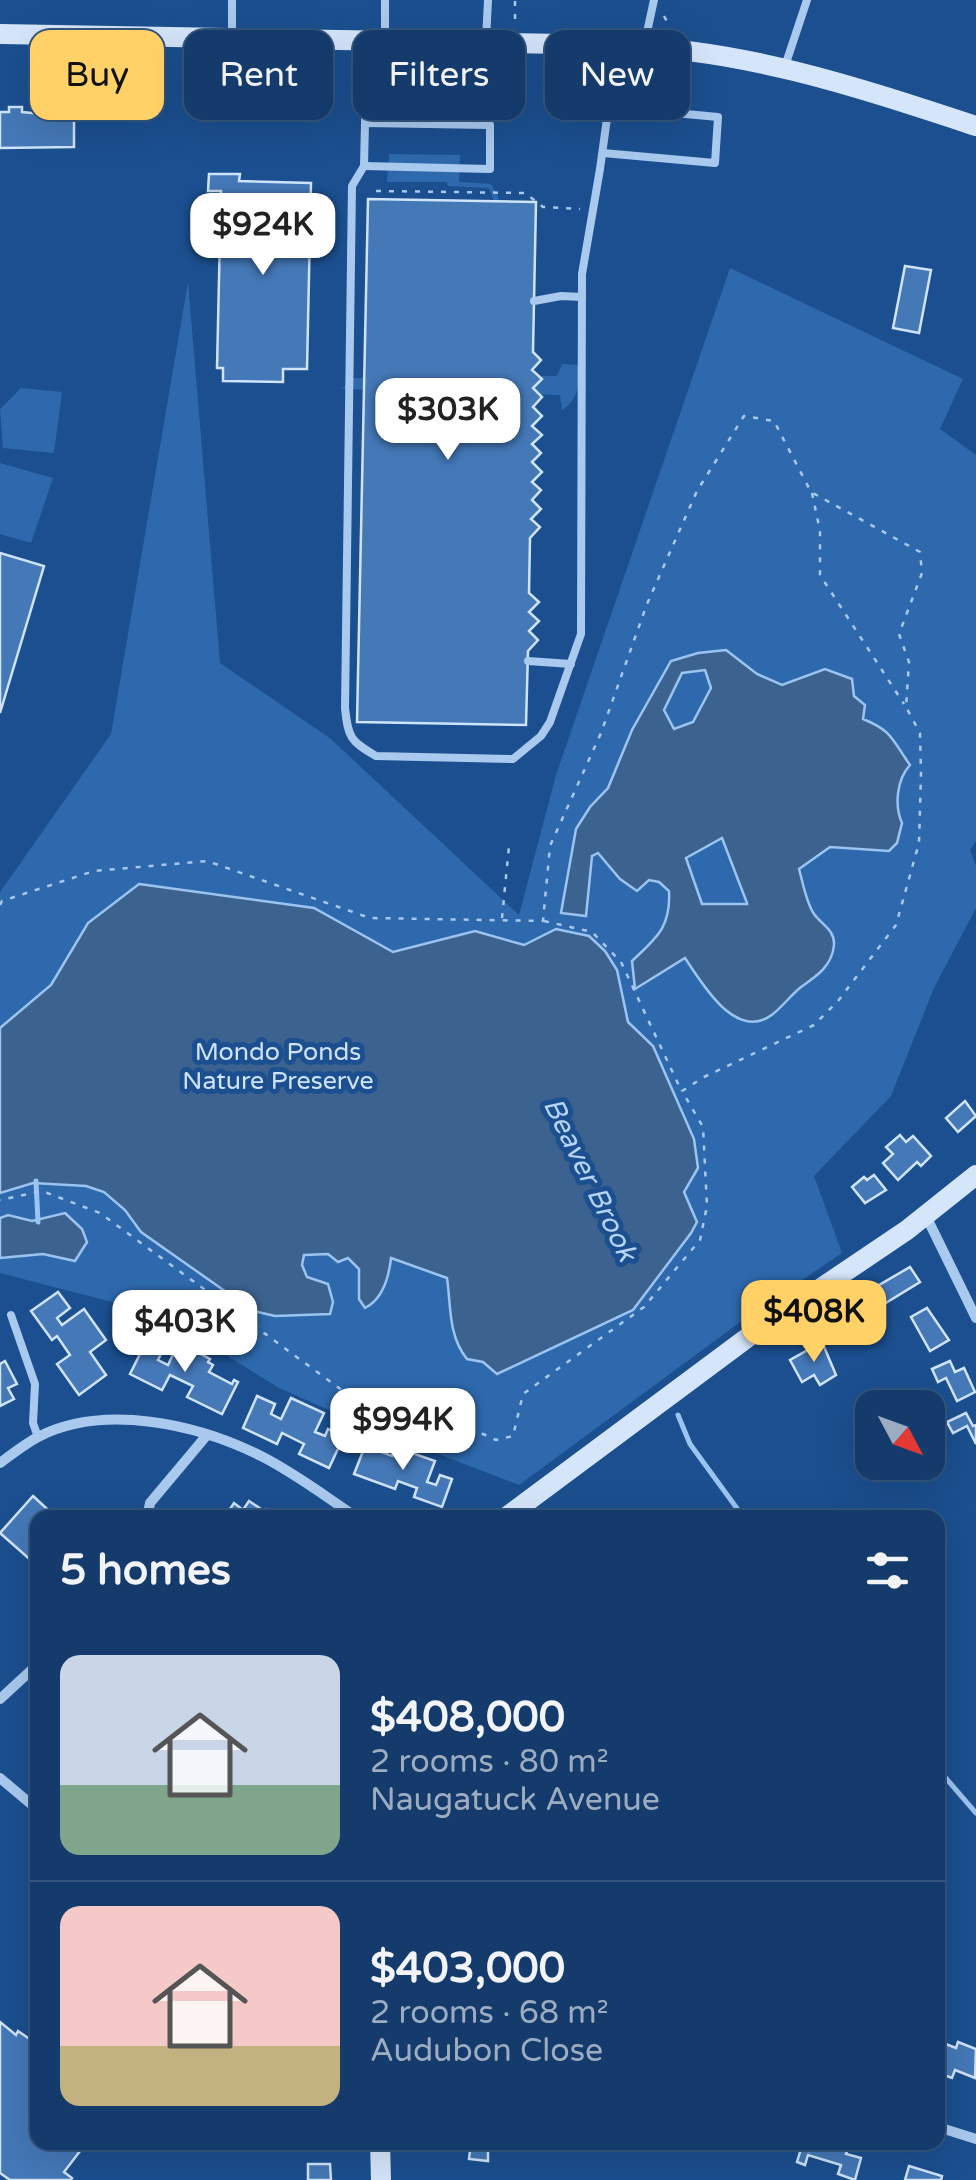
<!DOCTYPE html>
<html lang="en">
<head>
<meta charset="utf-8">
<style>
  body { margin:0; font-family:"Varela Round",sans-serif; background:#214673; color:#f1f3f6; height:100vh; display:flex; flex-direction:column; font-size:38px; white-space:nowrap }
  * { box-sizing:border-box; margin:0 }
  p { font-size:32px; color:#9dadc1 }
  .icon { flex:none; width:55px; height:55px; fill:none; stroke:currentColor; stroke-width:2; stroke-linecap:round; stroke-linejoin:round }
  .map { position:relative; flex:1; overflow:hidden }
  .drawer { position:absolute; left:30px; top:1510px; width:915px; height:640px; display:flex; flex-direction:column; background:#143b6b; border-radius:20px; box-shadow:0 10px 40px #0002,0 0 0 2px #33557e }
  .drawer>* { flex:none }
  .guide { position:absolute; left:30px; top:30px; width:918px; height:90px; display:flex; gap:20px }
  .needle { width:65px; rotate:131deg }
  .fabs { position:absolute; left:855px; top:1390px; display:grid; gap:20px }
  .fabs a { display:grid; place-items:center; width:90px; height:90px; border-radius:20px; background:#143b6b; box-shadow:0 10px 40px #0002,0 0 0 2px #33557e; font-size:50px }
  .price { position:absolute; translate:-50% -85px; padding:0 22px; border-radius:20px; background:#fff; color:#222; font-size:32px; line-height:65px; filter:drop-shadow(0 2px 5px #0008) }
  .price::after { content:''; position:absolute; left:50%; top:60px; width:30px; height:22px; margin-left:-15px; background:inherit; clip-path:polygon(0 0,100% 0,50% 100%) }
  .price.current { background:#ffd166; color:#111 }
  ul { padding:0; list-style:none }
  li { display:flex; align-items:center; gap:30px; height:250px; padding:0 30px }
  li+li { border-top:2px solid #33557e }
  li span { display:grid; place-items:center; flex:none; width:280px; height:200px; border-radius:20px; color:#555 }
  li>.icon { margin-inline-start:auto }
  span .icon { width:120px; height:120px; fill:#fffc; stroke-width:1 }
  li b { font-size:42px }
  h2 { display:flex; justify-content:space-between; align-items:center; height:120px; padding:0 30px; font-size:42px }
  .tag { padding:0 35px; border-radius:20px; background:#143b6b; box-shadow:0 10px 40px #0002,0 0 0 2px #33557e; font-size:35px; line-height:90px }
  .tag.current { background:#ffd166; color:#111 }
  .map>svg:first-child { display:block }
</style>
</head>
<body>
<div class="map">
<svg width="976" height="2180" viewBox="0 0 976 2180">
  <rect width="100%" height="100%" fill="#1b4f8f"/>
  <g fill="#2e69ad">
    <polygon points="389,154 460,155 459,182 491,184 499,199 494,201 489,188 448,186 447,182 387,182"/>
    <polygon points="730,268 963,379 940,429 976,455 976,841 970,850 976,866 976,908 934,988 891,1096 814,1176 842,1253 743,1320 519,1485 370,1428 279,1388 162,1315 0,1273 0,892 111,734 188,282 220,663 331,739 519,915 556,775"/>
    <path d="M562 364 581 365C579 382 579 400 562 410L560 395 342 389 352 378 557 376Z"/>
    <polygon points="21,388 62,392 54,453 3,448 0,409"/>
    <polygon points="0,463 53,478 31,543 0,534"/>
  </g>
  <g fill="#3c6290" stroke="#9cc4f0" stroke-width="2.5" fill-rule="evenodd">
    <path d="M726 650 757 674 782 685 825 669 852 679 854 696 865 705 863 719C893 731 892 740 910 765 897 779 894 805 902 823L897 843 889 851 830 847 799 869C803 883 806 902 814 914 822 925 835 930 834 945 832 966 817 976 801 987 791 995 783 1006 773 1014 736 1043 702 983 685 958L635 989 632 961C656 938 671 928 669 891L659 882 649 880 637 891 620 879 598 853 592 856 586 916 561 913 576 829 590 807 608 788 632 730 671 661 698 653ZM705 670 711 688 693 722 674 729 664 710 682 673ZM722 838 747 903V904H702L686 858Z"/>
    <path d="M139 884 314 908 393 952 475 931 524 945 556 929 589 936 605 951 617 970 628 1022 653 1046 694 1139 698 1168 684 1192 697 1222 691 1233 633 1310 497 1374 483 1362 467 1359C448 1336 451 1305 447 1278L391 1258C389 1276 383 1299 365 1308L359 1299V1269L348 1258 338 1262 328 1254 304 1255 302 1265 307 1277 328 1284 333 1302 330 1314 275 1316 245 1309 229 1294 141 1232 125 1210 104 1192 86 1186 33 1183 0 1193V1028L51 985 88 923Z"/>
    <polygon points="65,1213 82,1229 87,1242 75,1261 43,1254 0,1258 0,1218 8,1215 32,1221"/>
  </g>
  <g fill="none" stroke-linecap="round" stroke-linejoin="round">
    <g stroke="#9cc4f0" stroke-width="5">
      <polyline points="36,1181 38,1222"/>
      <polyline points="678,1415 690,1444 744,1518"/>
      <polyline points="938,1769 976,1813"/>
    </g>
  </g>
  <g fill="#4478b7" stroke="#cfe3fa" stroke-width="2.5">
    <polygon points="9,107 22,107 22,112 43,114 74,115 74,147 0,148 0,112 9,112"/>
    <polygon points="209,174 240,174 239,181 311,183 307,369 283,369 283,382 223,381 223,368 217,368 221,191 208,191"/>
    <polygon points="368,199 536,202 533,352 541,360 532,370 542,379 533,388 542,397 533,407 542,416 532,426 542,435 532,444 541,453 532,462 542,472 532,482 541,490 532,500 541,509 531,519 540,527 530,538 529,593 539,602 529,612 539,621 529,631 538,640 528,651 526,725 357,722"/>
    <polygon points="905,266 931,270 919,333 893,328"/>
    <polygon points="0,553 44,566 0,713"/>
    <polygon points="965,1101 976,1116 958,1132 946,1118"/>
    <polygon points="900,1135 906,1142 913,1136 931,1156 921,1166 917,1162 898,1180 883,1163 893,1154 886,1147"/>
    <polygon points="874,1175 886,1190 865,1203 852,1187 864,1177 867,1180"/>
    <polygon points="910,1267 920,1282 884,1304 874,1288"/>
    <polygon points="58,1292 70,1308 57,1318 62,1325 84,1309 106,1340 90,1352 106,1375 79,1395 57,1364 70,1355 57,1336 52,1340 31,1311"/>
    <polygon points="927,1308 949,1340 930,1351 911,1317"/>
    <polygon points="146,1342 163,1350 158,1360 168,1365 177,1346 183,1349 185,1346 210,1359 208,1362 213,1365 209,1372 232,1384 234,1380 238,1382 222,1414 187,1397 193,1386 170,1375 162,1390 130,1374"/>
    <polygon points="822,1342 836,1375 820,1385 814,1375 802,1382 790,1360"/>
    <polygon points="5,1361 17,1384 8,1388 14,1399 0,1406 0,1364"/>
    <polygon points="950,1361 955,1372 964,1368 975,1392 957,1401 946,1378 938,1382 932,1369"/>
    <polygon points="257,1396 275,1404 271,1414 281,1419 291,1398 324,1413 315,1432 325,1436 328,1429 344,1436 329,1468 299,1454 304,1444 282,1433 277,1444 243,1428"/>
    <polygon points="872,1408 872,1435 867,1439 855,1418"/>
    <polygon points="966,1413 973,1426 976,1425 976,1444 967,1426 953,1433 947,1422"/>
    <polygon points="365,1446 392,1456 395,1447 435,1461 427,1482 436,1485 440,1475 452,1479 442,1507 414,1497 417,1488 398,1481 395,1489 354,1474"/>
    <polygon points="33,1496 57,1518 38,1518 38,1559 34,1563 0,1533"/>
    <polygon points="249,1501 264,1511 266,1509 279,1518 224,1518 234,1503 243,1510"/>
    <polygon points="0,2022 16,2035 18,2031 34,2042 38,2040 38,2142 87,2142 64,2172 72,2178 71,2180 10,2180 0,2173"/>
    <polygon points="958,2042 976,2049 975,2078 955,2070 952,2078 938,2073 938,2059 943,2043 956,2048"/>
    <polygon points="471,2142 488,2142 488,2161 469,2159"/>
    <polygon points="812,2142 849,2145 846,2154 861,2158 855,2180 838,2174 841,2165 808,2155 805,2165 797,2162 801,2149 809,2151"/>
    <polygon points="308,2164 330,2164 331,2180 308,2180"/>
    <polygon points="909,2166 942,2176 941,2180 905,2180"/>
  </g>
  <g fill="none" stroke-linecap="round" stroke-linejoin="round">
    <g stroke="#a9c9ee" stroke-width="2.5" stroke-dasharray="5 8" stroke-linecap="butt">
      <polyline points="664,16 669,25"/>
      <polyline points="515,19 515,0"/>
      <polyline points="376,191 525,193 543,207 580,209"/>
      <polyline points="812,493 820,531 820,575 904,704"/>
      <polyline points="0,905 2,901 94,871 207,861 370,918 543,921 550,846 601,733 647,604 697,491 744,416 774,421 811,492 920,552 922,573 899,634 909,662 906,707 920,733 921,774 919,843 896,925 838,1001 814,1025 704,1077 682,1091 703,1127 707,1206 700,1240 644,1307 523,1394 513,1436 496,1440 483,1434 418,1429 365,1407 100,1213 42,1191 0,1200"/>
      <polyline points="502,918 509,846"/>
      <polyline points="544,921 592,932 621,962 681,1090"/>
    </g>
    <g stroke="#a9c9ee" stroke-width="8">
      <polyline points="385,0 385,37"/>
      <polyline points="232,35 232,0"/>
      <polyline points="486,40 488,0"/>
      <polyline points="644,46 654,0"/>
      <polyline points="785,66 807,0"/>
      <path d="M365 123 364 166 352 186 345 708C348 737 350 741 376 756L513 759 541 736 550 722 581 634 582 274 600 169 617 46"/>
      <polyline points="603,153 715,163 718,117 610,107"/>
      <polyline points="364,166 490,169 490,125 365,123 366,42"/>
      <polyline points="534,301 561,296 582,297"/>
      <polyline points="528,661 571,664"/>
      <polyline points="11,1315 35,1384 33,1423 38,1437"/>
    </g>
    <g stroke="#a9c9ee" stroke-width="10">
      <polyline points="926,1216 976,1318"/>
      <path d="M0 1463C12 1454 25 1444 38 1437 104 1403 197 1424 261 1456 295 1473 326 1497 358 1518"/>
      <polyline points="147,1518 150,1503 207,1435"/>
      <polyline points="0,1699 38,1664"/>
      <polyline points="0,1778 38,1810"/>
      <polyline points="938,2127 976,2139"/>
    </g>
    <g stroke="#d6e6fa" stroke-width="20">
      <path d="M0 34 617 45C747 50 854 86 976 126"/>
      <polyline points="505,1518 747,1338 907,1230 976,1175"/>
      <polyline points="380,2142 381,2180"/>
    </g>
  </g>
  <g text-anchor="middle" stroke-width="10" stroke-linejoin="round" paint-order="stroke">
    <g font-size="25" fill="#cfe3fa" stroke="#1b4f8f">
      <text x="278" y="1060">Mondo Ponds<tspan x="278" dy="29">Nature Preserve</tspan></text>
    </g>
    <g font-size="28" font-style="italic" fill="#b5d3f5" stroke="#1b4f8f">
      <text transform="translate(591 1179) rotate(64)" y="10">Beaver Brook</text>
    </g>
  </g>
</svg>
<div class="fabs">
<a><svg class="needle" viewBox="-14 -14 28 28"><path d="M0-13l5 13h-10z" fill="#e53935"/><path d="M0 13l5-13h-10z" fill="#9dadc1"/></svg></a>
</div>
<b class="price" style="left:263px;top:278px">$924K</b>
<b class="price" style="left:448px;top:463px">$303K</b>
<b class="price current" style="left:814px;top:1365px">$408K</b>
<b class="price" style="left:185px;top:1375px">$403K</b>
<b class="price" style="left:403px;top:1473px">$994K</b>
<div class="guide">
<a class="tag current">Buy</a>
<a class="tag">Rent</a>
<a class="tag">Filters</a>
<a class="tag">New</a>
</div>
<section class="drawer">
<h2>5 homes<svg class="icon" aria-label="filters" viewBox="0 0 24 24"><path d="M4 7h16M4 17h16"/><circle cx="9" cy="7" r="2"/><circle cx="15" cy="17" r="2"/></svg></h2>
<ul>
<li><span style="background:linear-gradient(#c9d6e8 65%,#7fa58c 0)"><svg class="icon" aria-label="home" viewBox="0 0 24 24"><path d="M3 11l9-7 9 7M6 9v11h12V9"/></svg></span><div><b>$408,000</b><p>2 rooms · 80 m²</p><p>Naugatuck Avenue</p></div></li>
<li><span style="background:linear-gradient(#f6c9c9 70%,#c2b280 0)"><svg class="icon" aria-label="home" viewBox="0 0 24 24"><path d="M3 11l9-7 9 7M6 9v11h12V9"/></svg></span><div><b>$403,000</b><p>2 rooms · 68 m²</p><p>Audubon Close</p></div></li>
</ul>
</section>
</div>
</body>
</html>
